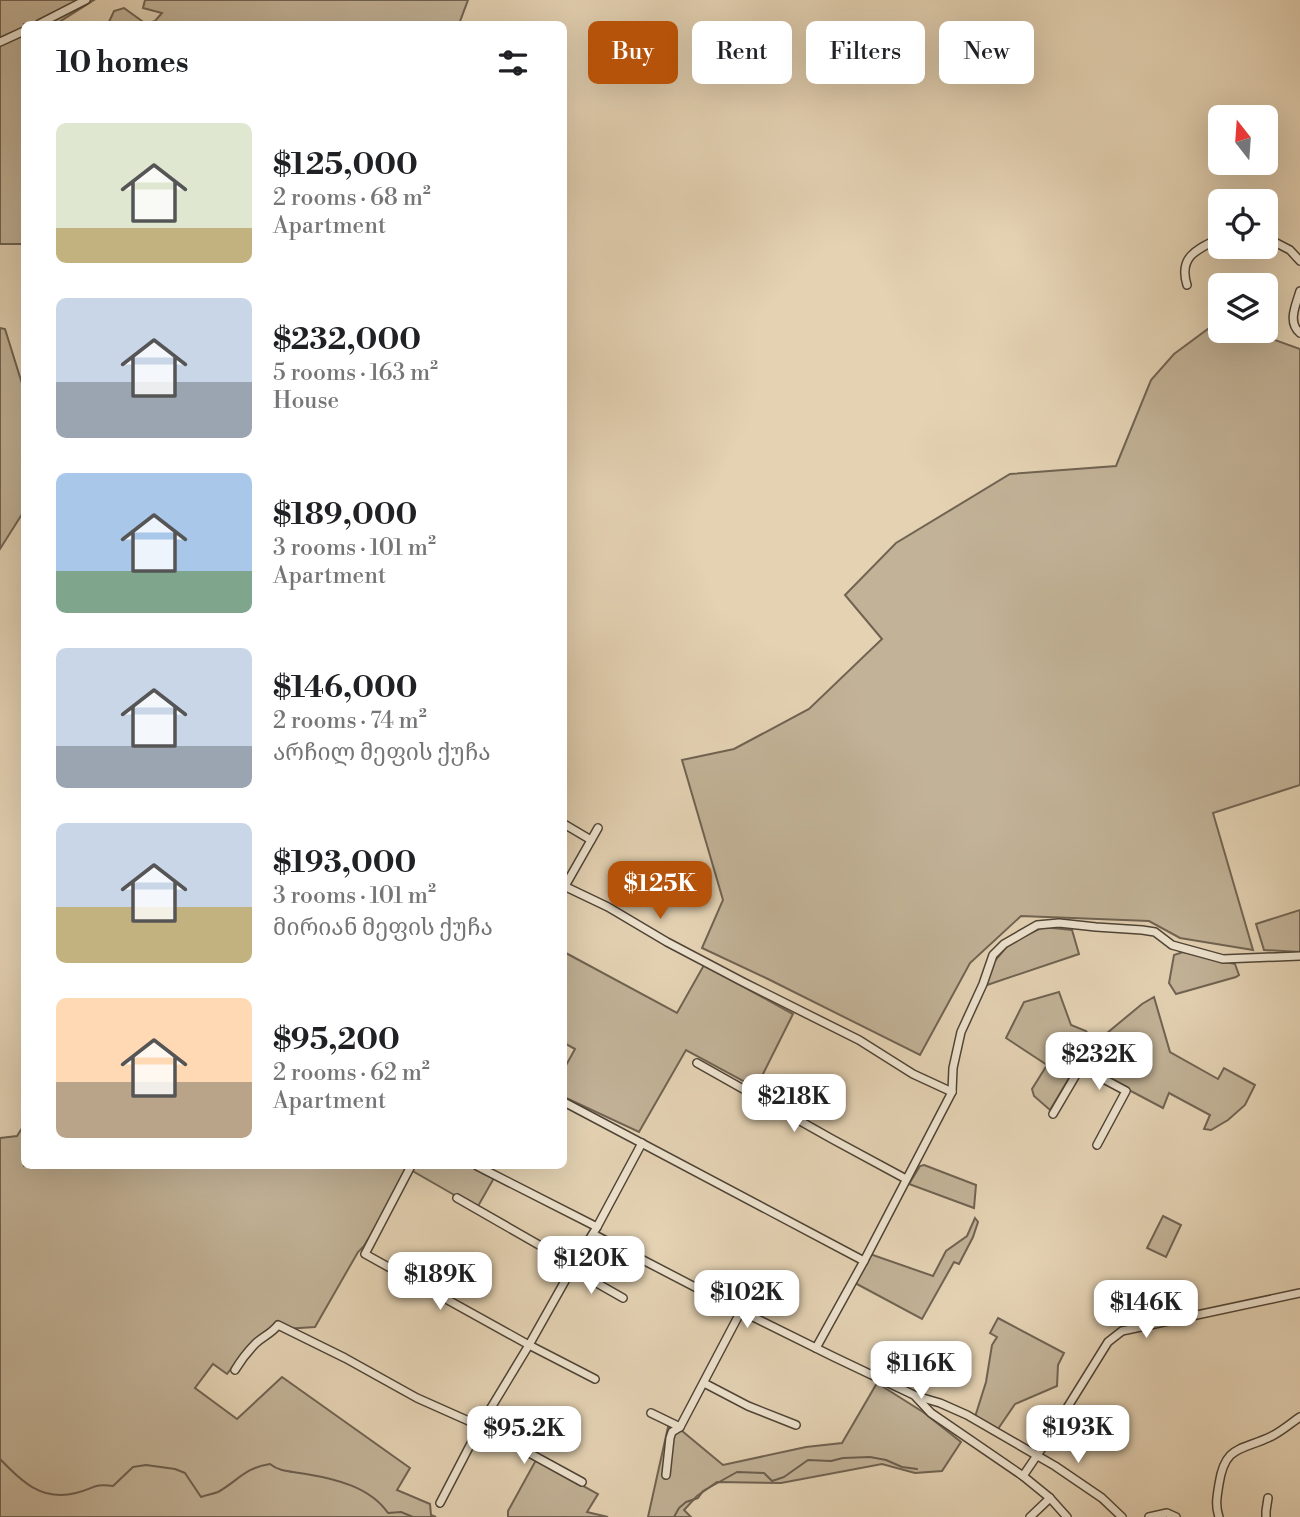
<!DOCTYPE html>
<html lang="en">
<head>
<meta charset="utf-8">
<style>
  body { margin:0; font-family:"Libre Bodoni","Noto Serif Georgian",serif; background:#f2f2f2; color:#202124; height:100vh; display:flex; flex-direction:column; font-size:26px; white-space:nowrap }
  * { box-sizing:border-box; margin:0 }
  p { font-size:23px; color:#757577 }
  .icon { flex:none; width:38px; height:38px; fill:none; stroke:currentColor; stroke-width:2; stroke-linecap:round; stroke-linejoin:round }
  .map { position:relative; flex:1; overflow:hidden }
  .drawer { position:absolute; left:21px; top:21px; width:546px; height:1148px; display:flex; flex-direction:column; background:#fff; border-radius:10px; box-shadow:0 7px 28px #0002 }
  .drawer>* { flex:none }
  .top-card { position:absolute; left:588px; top:21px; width:606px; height:63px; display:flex; gap:14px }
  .needle { width:46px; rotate:343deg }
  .controls { position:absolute; left:1208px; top:105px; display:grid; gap:14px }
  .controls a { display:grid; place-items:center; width:70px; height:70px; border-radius:10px; background:#fff; box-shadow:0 7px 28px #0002; font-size:35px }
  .price { position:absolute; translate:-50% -60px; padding:0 16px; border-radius:14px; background:#fff; color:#222; font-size:23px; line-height:46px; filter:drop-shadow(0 2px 4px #0008) }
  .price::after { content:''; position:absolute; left:50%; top:42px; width:21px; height:16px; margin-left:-10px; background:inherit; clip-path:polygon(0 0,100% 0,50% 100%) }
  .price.selected { background:#b45309; color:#fff }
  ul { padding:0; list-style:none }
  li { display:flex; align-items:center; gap:21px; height:175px; padding:0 35px }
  li span { display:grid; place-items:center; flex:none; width:196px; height:140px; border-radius:10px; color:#555 }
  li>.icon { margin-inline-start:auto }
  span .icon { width:84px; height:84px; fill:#fffc; stroke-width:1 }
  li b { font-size:30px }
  h2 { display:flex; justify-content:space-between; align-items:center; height:84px; padding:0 35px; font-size:30px }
  .pill { padding:0 24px; border-radius:10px; background:#fff; box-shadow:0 7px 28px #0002; font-size:24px; line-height:63px }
  .pill.selected { background:#b45309; color:#fff }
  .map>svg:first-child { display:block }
</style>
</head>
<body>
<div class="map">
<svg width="1300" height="1517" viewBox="0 0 1300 1517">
  <rect width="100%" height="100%" fill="#e4d2b3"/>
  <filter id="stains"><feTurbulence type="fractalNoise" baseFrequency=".00286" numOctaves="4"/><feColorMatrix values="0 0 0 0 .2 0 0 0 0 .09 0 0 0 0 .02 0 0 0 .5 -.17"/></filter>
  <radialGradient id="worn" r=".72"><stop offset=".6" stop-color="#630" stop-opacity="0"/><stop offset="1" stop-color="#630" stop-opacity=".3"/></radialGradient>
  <g fill="#c2b297" stroke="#706352" stroke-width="2">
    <polygon points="0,0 94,0 56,24 24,24 24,244 0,244"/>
    <polygon points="145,0 468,0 459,24 147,24 155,21 162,13 143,8"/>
    <polygon points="124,8 146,24 108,24 114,11"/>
    <polygon points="1220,320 1220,331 1250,331 1300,349 1300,785 1213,813 1253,950 1180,938 1149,921 1021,916 970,963 920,1055 768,979 702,948 723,900 682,760 734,749 809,709 882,639 845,595 896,543 1010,474 1116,466 1151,380 1174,354"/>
    <polygon points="0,328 5,329 24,390 24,511 0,549"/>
    <polygon points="1300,910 1300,952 1264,950 1256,924"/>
    <polygon points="1043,927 1072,930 1079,954 984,986 993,963 1009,944"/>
    <polygon points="564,952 677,1013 704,965 793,1014 756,1088 686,1050 639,1132 564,1097 564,1069 575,1049 564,1043"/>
    <polygon points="1183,952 1235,964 1239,975 1236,977 1176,994 1169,983 1174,955"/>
    <polygon points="1059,992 1071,1025 1086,1031 1095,1043 1142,1004 1154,997 1170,1052 1218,1079 1224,1068 1255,1085 1245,1105 1228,1120 1211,1130 1204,1129 1210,1115 1169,1093 1163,1108 1078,1063 1050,1110 1034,1096 1032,1089 1047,1065 1006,1038 1024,1002"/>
    <polygon points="24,1125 24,1166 470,1166 494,1178 477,1208 409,1169 364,1246 358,1252 315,1327 268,1330 253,1342 227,1374 213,1364 195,1388 237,1419 282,1377 410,1468 397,1490 430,1504 431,1515 436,1517 0,1517 0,1138 17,1136"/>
    <polygon points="924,1165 976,1185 974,1208 909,1184 920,1166"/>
    <polygon points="1163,1216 1181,1225 1166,1257 1147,1248"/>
    <polygon points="975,1218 978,1222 973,1237 959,1264 954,1262 922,1319 855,1283 870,1254 933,1276 946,1251 967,1236"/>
    <polygon points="998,1318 1064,1353 1058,1365 1057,1386 1015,1404 998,1429 975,1417 986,1382 992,1345 997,1337 990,1333"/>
    <polygon points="877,1383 923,1412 961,1442 942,1471 915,1473 882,1464 781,1483 717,1482 697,1496 684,1510 691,1517 648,1517 668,1427 682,1431 723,1465 806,1447 842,1443"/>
    <polygon points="536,1460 598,1494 587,1512 608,1517 508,1517 508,1511"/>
  </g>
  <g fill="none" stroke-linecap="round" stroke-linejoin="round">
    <g stroke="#6c5f4f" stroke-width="2">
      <path d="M0 1459C21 1481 42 1502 76 1493 93 1489 94 1483 113 1486L133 1467 146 1465 175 1469 185 1473 201 1497C206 1495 213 1494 218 1492 238 1481 244 1468 270 1464 281 1473 293 1471 306 1474 336 1479 370 1487 388 1513L401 1512 413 1517"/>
      <polyline points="562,1517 566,1517"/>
      <polyline points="674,1517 679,1508 686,1502 698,1498 703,1491 737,1472 764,1473 772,1481 784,1477 808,1460 831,1461 843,1458 870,1457 886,1460 902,1467 917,1469"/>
    </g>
    <defs>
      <g id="minor">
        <polyline points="39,24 86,0"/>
        <polyline points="0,42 24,31"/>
        <polyline points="1265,237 1290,250 1300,261"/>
        <path d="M1187 285C1178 256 1198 249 1220 238"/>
        <path d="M1300 291C1296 305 1287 322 1300 333"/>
        <polyline points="564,824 591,840"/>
        <polyline points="564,886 608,907 667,942 743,982 859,1040 913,1074 952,1092"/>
        <polyline points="565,886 598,828"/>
        <polyline points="697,1063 832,1139 906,1179"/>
        <polyline points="564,1102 864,1261"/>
        <polyline points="1053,1114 1080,1068 1083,1068 1126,1091 1097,1145"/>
        <polyline points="411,1166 365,1254 529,1345 595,1379"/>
        <polyline points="477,1166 597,1227"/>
        <polyline points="457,1198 574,1265"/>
        <polyline points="593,1234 741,1311 834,1357 916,1396 940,1403 967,1415 1055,1466 1102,1498 1122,1517"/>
        <polyline points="572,1269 623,1298"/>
        <polyline points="816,1348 864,1261 952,1092 953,1068 961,1032 983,984 993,955 1004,944 1037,925 1059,923 1096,927 1142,930 1155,932 1172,945 1223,959 1300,956"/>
        <path d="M235 1370C241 1360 248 1351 256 1343 264 1336 272 1333 278 1325L345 1358 417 1398 480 1426 582 1482"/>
        <polyline points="704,1383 748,1406 796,1425"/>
        <polyline points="916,1397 931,1413 1023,1476 1050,1498 1067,1517"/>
        <polyline points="651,1413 680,1427"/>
        <polyline points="666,1475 670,1438 672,1432 680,1427 741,1311"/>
        <polyline points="1023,1476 1044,1445 1108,1342 1122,1331 1300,1293"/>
        <polyline points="440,1503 480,1426 529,1345 579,1256 597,1227 642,1143"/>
        <polyline points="1030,1517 1050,1498"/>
        <polyline points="1149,1517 1167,1513 1176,1517"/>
        <path d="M1219 1517C1215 1505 1217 1497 1219 1484 1225 1444 1242 1451 1272 1436 1282 1431 1291 1423 1300 1417"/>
        <polyline points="1266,1517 1266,1511 1268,1498"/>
      </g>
    </defs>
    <use href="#minor" stroke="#4f4436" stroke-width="10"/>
    <use href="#minor" stroke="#ede2ce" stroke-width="7"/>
  </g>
  <rect width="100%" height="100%" filter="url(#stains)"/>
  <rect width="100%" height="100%" fill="url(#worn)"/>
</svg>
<div class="controls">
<a><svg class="needle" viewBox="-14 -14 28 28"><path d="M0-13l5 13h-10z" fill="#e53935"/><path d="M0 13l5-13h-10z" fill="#757577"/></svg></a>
<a><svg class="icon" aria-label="locate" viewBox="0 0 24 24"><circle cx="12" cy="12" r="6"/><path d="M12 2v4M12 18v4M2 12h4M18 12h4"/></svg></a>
<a><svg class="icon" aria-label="layers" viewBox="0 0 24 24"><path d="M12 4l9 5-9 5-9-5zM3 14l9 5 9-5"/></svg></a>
</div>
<b class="price selected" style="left:660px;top:921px">$125K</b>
<b class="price" style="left:1099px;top:1092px">$232K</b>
<b class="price" style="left:794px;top:1134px">$218K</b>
<b class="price" style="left:591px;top:1296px">$120K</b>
<b class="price" style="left:440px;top:1312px">$189K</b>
<b class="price" style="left:747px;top:1330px">$102K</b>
<b class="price" style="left:1146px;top:1340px">$146K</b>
<b class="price" style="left:921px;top:1401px">$116K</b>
<b class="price" style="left:1078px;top:1465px">$193K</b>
<b class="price" style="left:524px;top:1466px">$95.2K</b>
<div class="top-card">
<a class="pill selected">Buy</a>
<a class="pill">Rent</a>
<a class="pill">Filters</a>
<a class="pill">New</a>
</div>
<section class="drawer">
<h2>10 homes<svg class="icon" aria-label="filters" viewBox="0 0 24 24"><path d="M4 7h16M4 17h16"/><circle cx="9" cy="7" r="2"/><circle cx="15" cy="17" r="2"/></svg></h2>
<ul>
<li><span style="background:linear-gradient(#dfe7d0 75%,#c2b280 0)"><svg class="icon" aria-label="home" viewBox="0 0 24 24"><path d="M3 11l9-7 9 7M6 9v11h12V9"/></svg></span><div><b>$125,000</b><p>2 rooms · 68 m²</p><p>Apartment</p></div></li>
<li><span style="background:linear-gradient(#c9d6e8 60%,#9aa5b1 0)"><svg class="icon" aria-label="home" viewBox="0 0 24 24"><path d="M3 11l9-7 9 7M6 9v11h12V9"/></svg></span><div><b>$232,000</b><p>5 rooms · 163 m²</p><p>House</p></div></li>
<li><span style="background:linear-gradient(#a9c7e8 70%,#7fa58c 0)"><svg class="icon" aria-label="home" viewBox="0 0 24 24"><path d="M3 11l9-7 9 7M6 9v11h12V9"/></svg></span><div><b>$189,000</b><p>3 rooms · 101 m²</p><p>Apartment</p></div></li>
<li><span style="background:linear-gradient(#c9d6e8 70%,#9aa5b1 0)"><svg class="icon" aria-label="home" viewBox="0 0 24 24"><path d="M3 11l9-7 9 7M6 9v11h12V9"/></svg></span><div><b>$146,000</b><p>2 rooms · 74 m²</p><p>არჩილ მეფის ქუჩა</p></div></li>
<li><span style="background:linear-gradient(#c9d6e8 60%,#c2b280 0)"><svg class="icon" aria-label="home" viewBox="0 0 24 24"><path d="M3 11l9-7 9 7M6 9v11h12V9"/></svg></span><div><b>$193,000</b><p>3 rooms · 101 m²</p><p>მირიან მეფის ქუჩა</p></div></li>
<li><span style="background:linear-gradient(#ffd9b3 60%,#b9a48a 0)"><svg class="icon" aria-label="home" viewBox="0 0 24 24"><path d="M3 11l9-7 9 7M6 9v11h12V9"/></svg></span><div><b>$95,200</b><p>2 rooms · 62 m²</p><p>Apartment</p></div></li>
</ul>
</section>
</div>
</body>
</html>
